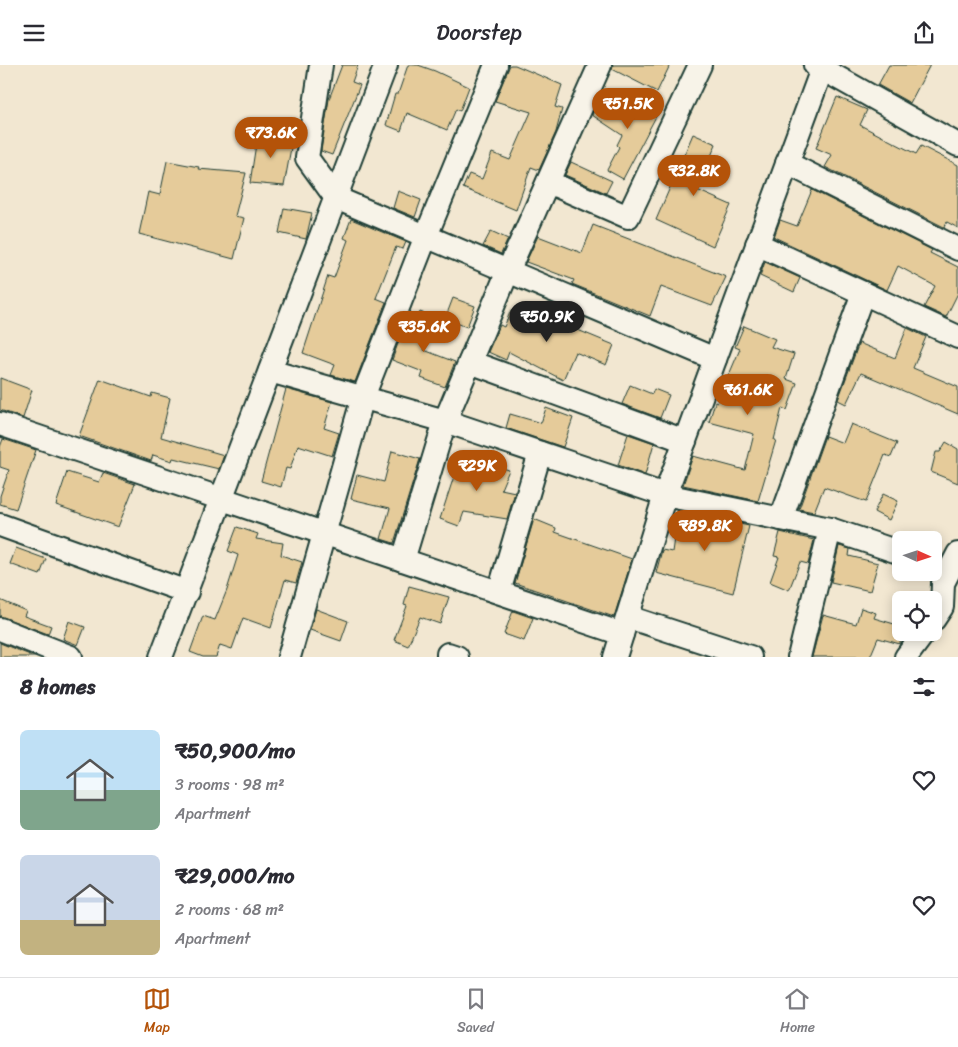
<!DOCTYPE html>
<html lang="en">
<head>
<meta charset="utf-8">
<style>
  body { margin:0; font-family:Sriracha,sans-serif; background:#f2f2f3; color:#2b2b33; height:100vh; display:flex; flex-direction:column; font-size:19px; white-space:nowrap }
  * { box-sizing:border-box; margin:0 }
  p { font-size:16px; color:#7c7c81 }
  .icon { flex:none; width:28px; height:28px; fill:none; stroke:currentColor; stroke-width:2; stroke-linecap:round; stroke-linejoin:round }
  .map { position:relative; height:592px; overflow:hidden }
  .drawer { display:flex; flex-direction:column; background:#fff; flex:1 }
  .drawer>* { flex:none }
  .needle { width:32px; rotate:93deg }
  .tools { position:absolute; left:892px; top:466px; display:grid; gap:10px }
  .tools a { display:grid; place-items:center; width:50px; height:50px; border-radius:8px; background:#fff; box-shadow:0 2px 12px #0003; font-size:25px }
  .price { position:absolute; translate:-50% -42px; padding:0 11px; border-radius:18px; background:#b45309; color:#fff; font-size:16px; line-height:32px; filter:drop-shadow(0 1px 2px #0008) }
  .price::after { content:''; position:absolute; left:50%; top:30px; width:15px; height:11px; margin-left:-8px; background:inherit; clip-path:polygon(0 0,100% 0,50% 100%) }
  .price.current { background:#222; color:#fff }
  ul { padding:0; list-style:none }
  li { display:flex; align-items:center; gap:15px; height:125px; padding:0 20px }
  li span { display:grid; place-items:center; flex:none; width:140px; height:100px; border-radius:8px; color:#555 }
  li>.icon { margin-inline-start:auto }
  span .icon { width:60px; height:60px; fill:#fffc; stroke-width:1 }
  li b { font-size:21px }
  h2 { display:flex; justify-content:space-between; align-items:center; height:60px; padding:0 20px; font-size:21px }
  header { display:flex; justify-content:space-between; align-items:center; height:65px; padding:0 20px; background:#fff; font-size:22px; font-weight:600 }
  .menu { display:flex; justify-content:space-around; align-items:center; height:70px; border-top:1px solid #e1e1e2; background:#fff; font-size:14px; color:#7c7c81 }
  .menu a { display:grid; justify-items:center; gap:2px }
  .menu .current { color:#b45309 }
  .map>svg:first-child { display:block }
</style>
</head>
<body>
<header><svg class="icon" aria-label="menu" viewBox="0 0 24 24"><path d="M4 6h16M4 12h16M4 18h16"/></svg>Doorstep<svg class="icon" aria-label="share" viewBox="0 0 24 24"><path d="M12 15V3M7 8l5-5 5 5M5 13v7h14v-7"/></svg></header>
<div class="map">
<svg width="958" height="592" viewBox="0 0 958 592">
  <rect width="100%" height="100%" fill="#f2e7d1"/>
  <filter id="ink" filterUnits="userSpaceOnUse"><feTurbulence type="fractalNoise" baseFrequency=".02" numOctaves="2"/><feDisplacementMap in="SourceGraphic" scale="10" xChannelSelector="R" yChannelSelector="G"/><feConvolveMatrix kernelMatrix="1 2 1 2 8 2 1 2 1" color-interpolation-filters="sRGB"/></filter>
  <g filter="url(#ink)">
    <g fill="#e5cb9a" stroke="#1f3d34">
      <polygon points="342,0 358,0 352,17 360,20 332,90 321,86 329,34"/>
      <polygon points="408,0 418,0 435,6 469,22 460,46 456,44 447,65 407,48 401,66 386,60 395,29 398,29"/>
      <polygon points="510,0 515,0 562,20 555,42 562,44 556,67 539,105 531,102 516,145 463,123 469,109 482,114 492,88 510,95 531,47 495,36"/>
      <polygon points="613,0 670,0 657,27 612,4"/>
      <polygon points="889,0 930,0 910,38 878,20"/>
      <polygon points="640,30 662,40 623,114 607,105 619,82 617,80 622,70 592,50 599,34 629,54"/>
      <polygon points="837,32 867,45 860,60 916,89 921,81 958,100 958,163 947,157 944,162 825,102 832,90 816,83"/>
      <polygon points="258,66 293,72 284,121 250,118"/>
      <polygon points="693,69 716,79 697,125 731,140 713,181 656,155"/>
      <polygon points="167,96 199,102 198,104 246,108 235,151 244,153 234,194 139,169 148,127 160,130"/>
      <polygon points="571,97 612,116 606,128 565,110"/>
      <polygon points="812,125 932,185 930,188 958,202 958,228 946,252 924,242 935,221 898,201 887,225 774,172 780,155 797,161"/>
      <polygon points="398,126 421,135 415,152 393,143"/>
      <polygon points="284,143 312,148 306,174 279,168"/>
      <polygon points="351,154 406,177 403,184 396,182 376,233 386,237 355,317 331,310 335,300 303,288 328,211 334,213 348,175 344,173"/>
      <polygon points="593,160 726,212 712,241 661,222 650,251 572,219 574,215 526,197 538,171 582,188"/>
      <polygon points="491,166 508,174 501,189 483,181"/>
      <polygon points="765,197 800,213 794,227 760,211"/>
      <polygon points="453,233 475,241 467,262 445,254"/>
      <polygon points="511,245 534,256 539,245 569,258 568,261 614,280 606,300 575,287 563,315 509,287 506,295 488,287 500,260 504,262"/>
      <polygon points="420,247 436,253 424,285 455,297 445,322 421,313 423,307 392,295 400,273 409,276"/>
      <polygon points="744,261 775,274 771,282 794,289 786,314 797,318 787,345 782,343 774,375 776,375 758,436 683,420 693,391 745,405 754,369 709,357 715,337 717,338 740,284 735,282"/>
      <polygon points="907,263 926,272 913,303 958,322 958,349 861,308 846,339 838,335 859,278 895,293"/>
      <polygon points="0,313 32,325 23,353 0,345"/>
      <polygon points="100,314 151,332 152,328 170,333 161,372 224,390 219,404 173,393 172,396 153,390 151,396 79,371"/>
      <polygon points="630,320 652,329 654,324 669,330 660,353 622,339"/>
      <polygon points="286,324 332,337 324,363 339,368 332,391 298,380 290,404 286,403 281,422 261,416"/>
      <polygon points="546,343 573,353 563,382 506,363 510,349 541,358"/>
      <polygon points="851,359 897,378 891,392 885,390 866,437 824,422 814,447 799,444 825,371 843,378"/>
      <polygon points="628,369 654,378 645,410 618,400"/>
      <polygon points="3,374 36,385 16,444 0,439 0,431 9,405 0,402 0,382"/>
      <polygon points="946,377 958,384 958,418 931,407 936,387 940,387"/>
      <polygon points="392,386 420,394 394,478 381,474 390,443 351,434 357,410 384,417"/>
      <polygon points="461,390 509,405 501,424 515,427 507,454 464,447 459,461 440,454"/>
      <polygon points="67,407 99,417 103,408 135,419 118,462 56,440"/>
      <polygon points="883,429 898,436 889,455 874,447"/>
      <polygon points="678,446 749,461 733,528 656,508 662,485 672,487"/>
      <polygon points="534,454 556,463 555,467 632,494 614,552 515,518"/>
      <polygon points="237,462 258,469 256,474 283,478 281,490 302,497 296,518 285,515 271,563 243,553 232,584 220,580 216,592 203,592 190,587 203,551 215,555 227,525 238,490 228,486"/>
      <polygon points="780,467 814,475 808,499 800,497 789,525 770,517 779,492 774,491"/>
      <polygon points="839,481 850,484 849,491 878,498 870,526 831,517"/>
      <polygon points="16,483 46,494 40,510 10,499"/>
      <polygon points="409,521 449,532 440,559 420,552 408,581 394,575 407,541 404,540"/>
      <polygon points="0,535 26,546 24,551 51,561 48,569 0,551"/>
      <polygon points="861,543 876,548 874,553 901,561 900,579 878,573 870,592 812,592 823,550 856,559"/>
      <polygon points="316,544 348,556 341,576 310,565"/>
      <polygon points="513,546 533,553 524,576 504,569"/>
      <polygon points="69,556 85,562 78,580 63,574"/>
      <polygon points="0,578 35,592 0,592"/>
    </g>
    <g fill="none" stroke-linecap="round" stroke-linejoin="round">
      <defs>
        <g id="minor">
          <polyline points="321,0 307,93 336,133 715,294"/>
          <polyline points="815,0 958,80"/>
          <polyline points="787,98 958,184"/>
          <polyline points="548,117 628,152 700,0"/>
          <polyline points="757,179 958,272"/>
          <polyline points="470,297 685,376"/>
          <polyline points="270,306 445,356 508,206 600,0"/>
          <polyline points="0,359 622,569"/>
          <polyline points="781,454 863,228"/>
          <polyline points="0,460 187,527"/>
          <polyline points="403,495 445,356 665,430 830,464 901,488"/>
          <polyline points="499,527 540,388"/>
          <polyline points="628,552 750,592"/>
          <polyline points="934,554 942,542 943,518 958,489"/>
          <polyline points="0,564 71,592"/>
          <polyline points="161,592 386,0"/>
          <polyline points="289,592 363,332 426,171 496,0"/>
          <polyline points="448,592 448,589 457,592"/>
          <polyline points="615,592 665,430 822,4"/>
          <polyline points="799,592 830,464"/>
          <polyline points="906,592 924,568"/>
        </g>
      </defs>
      <use href="#minor" stroke="#1f3d34" stroke-width="26"/>
      <use href="#minor" stroke="#f7f3e8" stroke-width="22"/>
    </g>
  </g>
</svg>
<div class="tools">
<a><svg class="needle" viewBox="-14 -14 28 28"><path d="M0-13l5 13h-10z" fill="#e53935"/><path d="M0 13l5-13h-10z" fill="#7c7c81"/></svg></a>
<a><svg class="icon" aria-label="locate" viewBox="0 0 24 24"><circle cx="12" cy="12" r="6"/><path d="M12 2v4M12 18v4M2 12h4M18 12h4"/></svg></a>
</div>
<b class="price" style="left:628px;top:65px">₹51.5K</b>
<b class="price" style="left:271px;top:94px">₹73.6K</b>
<b class="price" style="left:694px;top:132px">₹32.8K</b>
<b class="price current" style="left:547px;top:278px">₹50.9K</b>
<b class="price" style="left:424px;top:288px">₹35.6K</b>
<b class="price" style="left:748px;top:351px">₹61.6K</b>
<b class="price" style="left:477px;top:427px">₹29K</b>
<b class="price" style="left:705px;top:487px">₹89.8K</b>
</div>
<section class="drawer">
<h2>8 homes<svg class="icon" aria-label="filters" viewBox="0 0 24 24"><path d="M4 7h16M4 17h16"/><circle cx="9" cy="7" r="2"/><circle cx="15" cy="17" r="2"/></svg></h2>
<ul>
<li><span style="background:linear-gradient(#bfe0f5 60%,#7fa58c 0)"><svg class="icon" aria-label="home" viewBox="0 0 24 24"><path d="M3 11l9-7 9 7M6 9v11h12V9"/></svg></span><div><b>₹50,900/mo</b><p>3 rooms · 98 m²</p><p>Apartment</p></div><svg class="icon" aria-label="heart" viewBox="0 0 24 24"><path d="M12 20l-8-8c-3-5 5-10 8-4 3-6 11-1 8 4z"/></svg></li>
<li><span style="background:linear-gradient(#c9d6e8 65%,#c2b280 0)"><svg class="icon" aria-label="home" viewBox="0 0 24 24"><path d="M3 11l9-7 9 7M6 9v11h12V9"/></svg></span><div><b>₹29,000/mo</b><p>2 rooms · 68 m²</p><p>Apartment</p></div><svg class="icon" aria-label="heart" viewBox="0 0 24 24"><path d="M12 20l-8-8c-3-5 5-10 8-4 3-6 11-1 8 4z"/></svg></li>
</ul>
</section>
<nav class="menu">
<a class="current"><svg class="icon" aria-label="map" viewBox="0 0 24 24"><path d="M3 6l6-2 6 2 6-2v14l-6 2-6-2-6 2zM9 4v14M15 6v14"/></svg>Map</a>
<a><svg class="icon" aria-label="saved" viewBox="0 0 24 24"><path d="M7 4h10v16l-5-4-5 4z"/></svg>Saved</a>
<a><svg class="icon" aria-label="home" viewBox="0 0 24 24"><path d="M3 11l9-7 9 7M6 9v11h12V9"/></svg>Home</a>
</nav>
</body>
</html>
